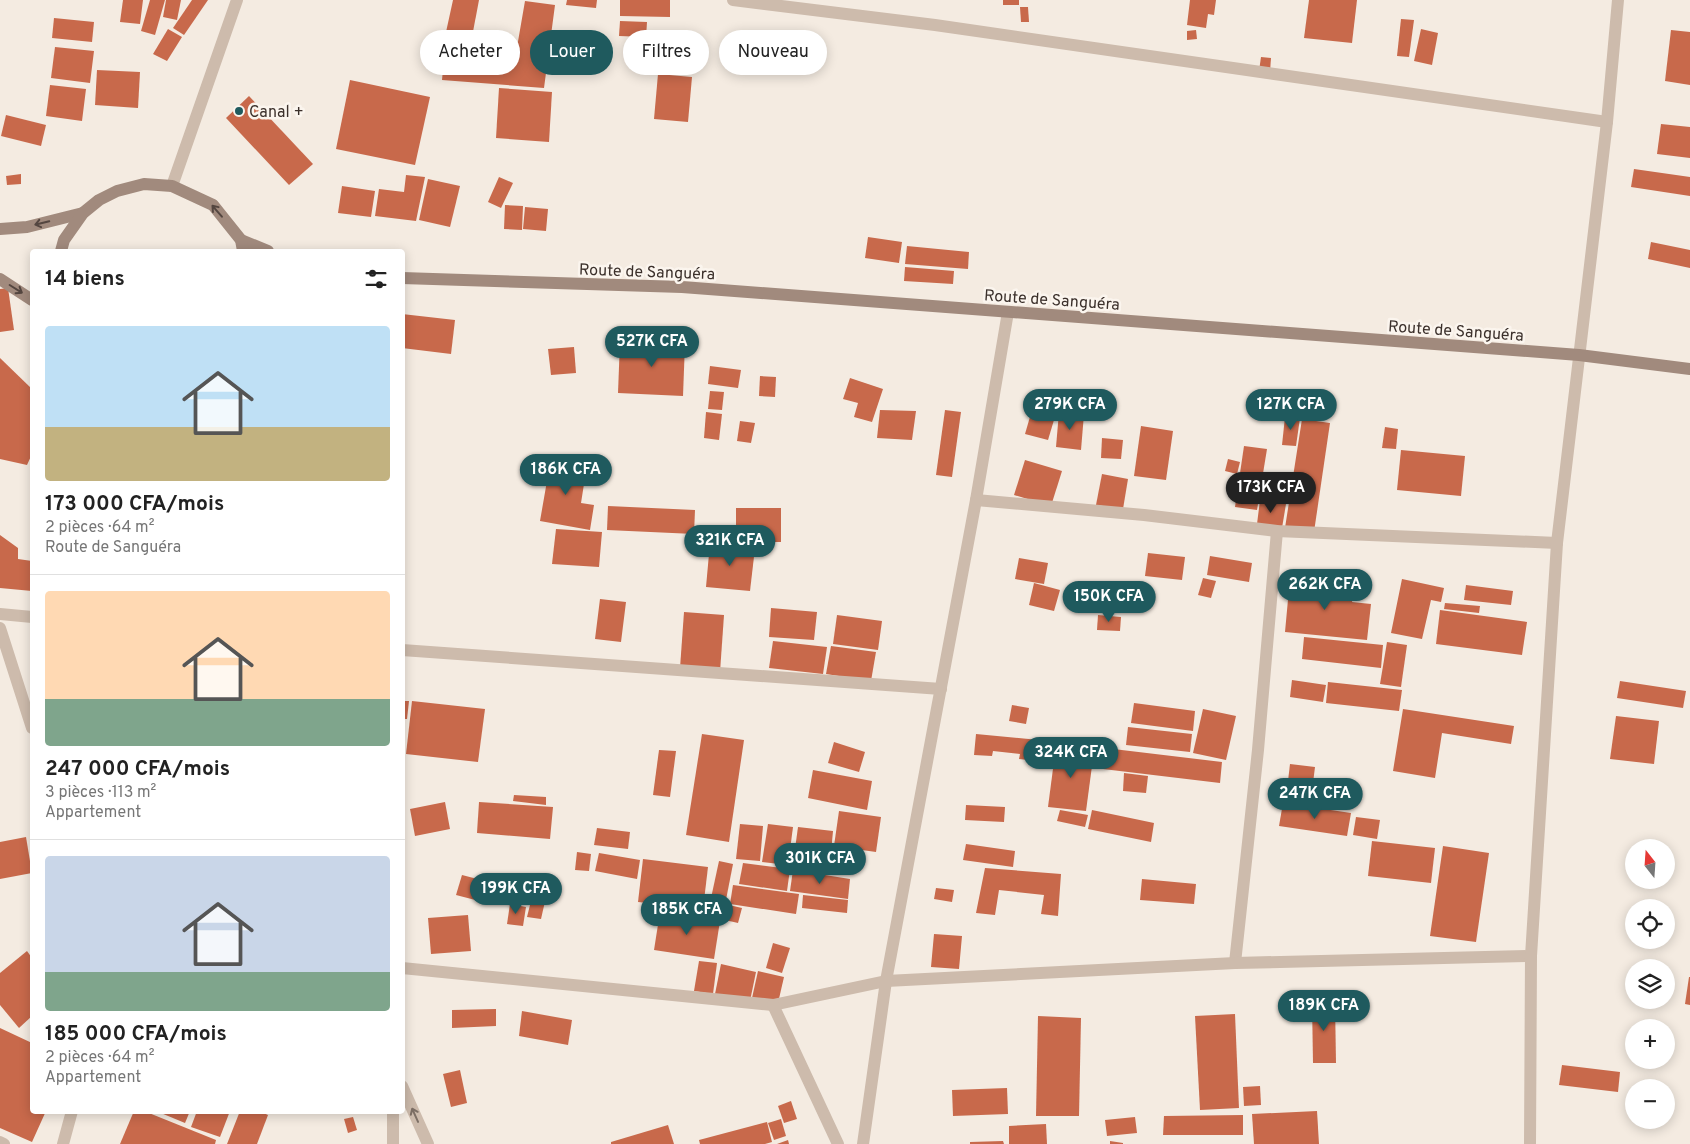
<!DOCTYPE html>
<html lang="fr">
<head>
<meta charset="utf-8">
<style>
  body { margin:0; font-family:Overpass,sans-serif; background:#f6f6f6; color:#222; height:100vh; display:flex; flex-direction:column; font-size:19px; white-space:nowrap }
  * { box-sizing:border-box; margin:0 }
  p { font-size:16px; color:#767676 }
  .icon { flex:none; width:28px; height:28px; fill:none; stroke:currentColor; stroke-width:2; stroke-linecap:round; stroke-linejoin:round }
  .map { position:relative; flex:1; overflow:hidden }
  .drawer { position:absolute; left:30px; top:249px; width:375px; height:865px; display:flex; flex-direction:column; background:#fff; border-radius:5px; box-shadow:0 2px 12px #0003 }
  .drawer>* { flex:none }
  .top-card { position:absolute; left:420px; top:30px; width:475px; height:45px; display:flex; gap:10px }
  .needle { width:32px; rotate:343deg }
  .fabs { position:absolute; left:1625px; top:839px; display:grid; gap:10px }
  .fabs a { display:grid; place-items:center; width:50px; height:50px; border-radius:50%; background:#fff; box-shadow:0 2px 12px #0003; font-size:25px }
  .price { position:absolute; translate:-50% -42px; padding:0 11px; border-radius:18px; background:#1f5a5e; color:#fff; font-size:16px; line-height:32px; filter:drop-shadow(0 1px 2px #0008) }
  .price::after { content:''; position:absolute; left:50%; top:30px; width:15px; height:11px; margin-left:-8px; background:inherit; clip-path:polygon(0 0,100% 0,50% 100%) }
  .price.on { background:#222; color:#fff }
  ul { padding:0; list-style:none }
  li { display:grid; align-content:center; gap:10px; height:265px; padding:0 15px }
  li+li { border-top:1px solid #e0e0e0 }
  li span { display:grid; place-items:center; height:155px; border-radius:5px; color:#555 }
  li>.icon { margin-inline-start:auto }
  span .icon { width:90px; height:90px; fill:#fffc; stroke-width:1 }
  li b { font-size:21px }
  h2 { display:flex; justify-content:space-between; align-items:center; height:60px; padding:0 15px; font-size:21px }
  .chip { padding:0 18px; border-radius:22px; background:#fff; box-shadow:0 2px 12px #0003; font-size:18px; line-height:45px }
  .chip.on { background:#1f5a5e; color:#fff }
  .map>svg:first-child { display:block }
</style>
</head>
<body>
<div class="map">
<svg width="1690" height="1144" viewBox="0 0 1690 1144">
  <rect width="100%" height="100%" fill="#f4ebe1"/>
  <g fill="#c8694b">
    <polygon points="123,0 143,0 140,24 120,22"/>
    <polygon points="150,0 165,0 155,35 141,31"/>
    <polygon points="166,0 181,0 177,20 163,17"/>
    <polygon points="192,0 208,0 184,35 173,28"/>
    <polygon points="453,0 479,0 472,37 446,32"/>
    <polygon points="567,0 597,0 596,8 566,5"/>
    <polygon points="620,0 670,0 670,17 620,16"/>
    <rect x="1003" y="0" width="16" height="5"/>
    <polygon points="1190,0 1216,0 1214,15 1208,14 1206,28 1187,25"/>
    <polygon points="1309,0 1357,0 1352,43 1304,38"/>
    <polygon points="525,1 555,5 544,88 442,80 445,48 516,53"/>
    <polygon points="1020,7 1028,7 1029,22 1021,22"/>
    <polygon points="54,18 94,22 92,42 52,38"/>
    <polygon points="1401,19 1414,20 1409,57 1397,56"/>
    <polygon points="620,21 647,22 646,37 619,36"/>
    <polygon points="168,29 182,37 167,61 153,54"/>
    <polygon points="1421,29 1438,33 1432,65 1414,61"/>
    <polygon points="1196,30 1197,39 1187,40 1187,31"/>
    <polygon points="1671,30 1690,32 1690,85 1665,81"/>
    <polygon points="55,47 94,51 90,83 51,78"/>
    <polygon points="1261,57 1271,58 1270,72 1259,71"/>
    <polygon points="97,70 140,72 138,108 95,105"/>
    <polygon points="658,74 692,77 688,122 654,119"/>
    <polygon points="350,80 430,97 415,165 336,149"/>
    <polygon points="50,85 86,89 82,121 46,116"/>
    <polygon points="499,88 552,92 549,142 496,138"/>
    <polygon points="249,96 313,164 289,185 226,118"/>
    <polygon points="6,115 46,125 41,146 1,136"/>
    <polygon points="1661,124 1690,127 1690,158 1657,154"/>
    <polygon points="1634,169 1690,177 1690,196 1631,187"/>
    <polygon points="21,174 21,184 7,185 6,176"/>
    <polygon points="406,175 425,177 416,221 375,216 379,189 404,192"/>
    <polygon points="499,177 513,183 501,208 488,202"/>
    <polygon points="428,179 460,186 450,227 419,220"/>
    <polygon points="342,186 375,191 371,217 338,213"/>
    <polygon points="505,205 523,206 522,230 504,229"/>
    <polygon points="525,207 548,209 546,231 523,229"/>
    <polygon points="868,237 902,242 899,263 865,258"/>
    <polygon points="1651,242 1690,250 1690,268 1648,259"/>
    <polygon points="907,246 969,252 968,269 905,264"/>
    <polygon points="905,267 954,271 953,284 904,281"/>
    <polygon points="8,288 14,330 0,332 0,289"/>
    <polygon points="402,314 455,320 451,354 402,348"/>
    <polygon points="620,341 685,343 683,396 618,393"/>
    <polygon points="574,347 576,373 551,375 548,349"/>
    <polygon points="0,358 32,389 32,454 27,465 0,459"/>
    <polygon points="710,366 741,370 738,388 708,384"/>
    <polygon points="760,376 776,377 775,397 759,396"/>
    <polygon points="850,378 883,389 872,422 854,417 858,403 843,399"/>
    <polygon points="710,391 724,392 722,410 708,409"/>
    <polygon points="1034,403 1057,410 1048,440 1025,434"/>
    <polygon points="880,410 916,411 912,440 877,438"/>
    <polygon points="945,410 961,412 952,477 936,475"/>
    <polygon points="706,412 722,414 719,440 704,438"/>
    <polygon points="1059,412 1084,414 1081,450 1056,447"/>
    <polygon points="1285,417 1300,418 1296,446 1282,445"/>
    <polygon points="1302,419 1330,423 1314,532 1285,528"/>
    <polygon points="740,421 755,423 751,443 737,441"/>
    <polygon points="1141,426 1173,431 1166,480 1134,476"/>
    <polygon points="1385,427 1398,429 1396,449 1382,448"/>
    <polygon points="1102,438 1123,440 1121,459 1101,458"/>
    <polygon points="1244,446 1267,449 1257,510 1235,507"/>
    <polygon points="1401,450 1465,456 1461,496 1397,490"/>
    <polygon points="551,458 587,465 581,503 594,505 590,530 540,521"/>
    <polygon points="1228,459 1240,462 1237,474 1225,471"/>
    <polygon points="1025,460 1062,471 1051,506 1014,495"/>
    <polygon points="1102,474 1128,479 1123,509 1096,505"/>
    <polygon points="1260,500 1286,504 1282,528 1257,524"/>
    <polygon points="608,506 695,510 694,534 607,530"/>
    <rect x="736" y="508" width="45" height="34"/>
    <polygon points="556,529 602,532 599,567 552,564"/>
    <polygon points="0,535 18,548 18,559 32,561 32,591 0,588"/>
    <polygon points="710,543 755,548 750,591 706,587"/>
    <polygon points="1148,553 1185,557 1182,580 1145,576"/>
    <polygon points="1210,556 1252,563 1249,582 1207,575"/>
    <polygon points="1019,558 1048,563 1044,584 1015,579"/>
    <polygon points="1203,578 1216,581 1211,598 1198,595"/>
    <polygon points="1290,578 1341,583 1340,592 1354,593 1352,602 1371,604 1367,640 1285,632"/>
    <polygon points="1402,579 1444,588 1441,602 1431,600 1422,639 1391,633"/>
    <polygon points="1034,583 1060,590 1054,611 1029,605"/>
    <polygon points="1466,585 1513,591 1511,605 1464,600"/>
    <polygon points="600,599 626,602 621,642 595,639"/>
    <polygon points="1445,603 1480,606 1479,613 1444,609"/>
    <polygon points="771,608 817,612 814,640 769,637"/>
    <polygon points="1440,610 1527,622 1522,655 1436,644"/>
    <polygon points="684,612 724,615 720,672 680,668"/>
    <polygon points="837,615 882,621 878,650 833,644"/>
    <polygon points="1098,615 1121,617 1120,631 1097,630"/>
    <polygon points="1304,637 1383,645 1381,668 1302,659"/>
    <polygon points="773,641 827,647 823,674 769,668"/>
    <polygon points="1387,642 1407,645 1401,687 1380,684"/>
    <polygon points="831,646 876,652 871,681 826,674"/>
    <polygon points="1292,680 1326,685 1323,702 1290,697"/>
    <polygon points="1620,681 1686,691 1683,708 1617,698"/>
    <polygon points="1328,682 1402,690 1399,711 1326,703"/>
    <polygon points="402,701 409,701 407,719 402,719"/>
    <polygon points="412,701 485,709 478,762 406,754"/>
    <polygon points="1134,703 1195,711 1193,731 1131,723"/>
    <polygon points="1012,705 1029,708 1026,724 1009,721"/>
    <polygon points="1203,709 1236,716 1226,760 1193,753"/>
    <polygon points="1403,709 1514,726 1511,744 1442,733 1435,778 1393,771"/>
    <polygon points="1616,716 1659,721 1654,764 1610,759"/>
    <polygon points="1128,727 1192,734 1190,752 1126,745"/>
    <polygon points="702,734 744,740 729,842 686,835"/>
    <polygon points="976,734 1049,741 1047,762 1019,759 1020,754 993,751 992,756 974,755"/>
    <polygon points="834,742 865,752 859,772 828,763"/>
    <polygon points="1056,746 1094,751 1086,811 1048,807"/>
    <polygon points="1105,748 1222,762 1220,783 1103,769"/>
    <polygon points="659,750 676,751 670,797 653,795"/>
    <polygon points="1290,764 1315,767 1313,783 1288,781"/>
    <polygon points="813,770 872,781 867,810 808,798"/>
    <polygon points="1124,773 1148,776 1146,793 1123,791"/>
    <polygon points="514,795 546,797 546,805 513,801"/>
    <polygon points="445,802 450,829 415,836 410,809"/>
    <polygon points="479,802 553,807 550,839 477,833"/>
    <polygon points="1283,803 1351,813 1347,836 1279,826"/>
    <polygon points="966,805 1005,807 1004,822 965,820"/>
    <polygon points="1060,810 1088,815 1085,827 1057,821"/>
    <polygon points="1092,810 1154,823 1151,842 1088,829"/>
    <polygon points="839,811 881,817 876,852 834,846"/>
    <polygon points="1356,817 1380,820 1377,839 1353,835"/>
    <polygon points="740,824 763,826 760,861 736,859"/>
    <polygon points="768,824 793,827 788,865 762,862"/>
    <polygon points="798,827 833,831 831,853 795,849"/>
    <polygon points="597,828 630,832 628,849 594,845"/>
    <polygon points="26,837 32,873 0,879 0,842"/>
    <polygon points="1372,841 1435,848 1431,883 1368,876"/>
    <polygon points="966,844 1015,851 1013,867 963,860"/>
    <polygon points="1443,846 1489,853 1476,942 1430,936"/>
    <polygon points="577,852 591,854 589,871 575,870"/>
    <polygon points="599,853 640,860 637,879 595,871"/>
    <polygon points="643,859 708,867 703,909 638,902"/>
    <polygon points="719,861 733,864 723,915 708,912"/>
    <polygon points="743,863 790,869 787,891 739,884"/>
    <polygon points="985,868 1061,874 1058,916 1041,914 1044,895 999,890 995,915 976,913"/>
    <polygon points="793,870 850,879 848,899 790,891"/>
    <polygon points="462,875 489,882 483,902 456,895"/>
    <polygon points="1142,879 1196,884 1194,904 1140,900"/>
    <polygon points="532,881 545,884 543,894 530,892"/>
    <polygon points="492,883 510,887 507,902 489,899"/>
    <polygon points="733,885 799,894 796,914 730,904"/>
    <polygon points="936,888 954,890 952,902 934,899"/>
    <polygon points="533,893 546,897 541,919 527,917"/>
    <polygon points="803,895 848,900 847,913 802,908"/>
    <polygon points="510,904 526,907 523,926 507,924"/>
    <polygon points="729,905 742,908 738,923 725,920"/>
    <polygon points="660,912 720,921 714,959 654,950"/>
    <polygon points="468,915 471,951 431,954 428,918"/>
    <polygon points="934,934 962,936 959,969 931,967"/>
    <polygon points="773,943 790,948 782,973 766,968"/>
    <polygon points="27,951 32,958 32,1016 19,1028 0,1005 0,973"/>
    <polygon points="699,961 717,963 713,994 694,991"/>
    <polygon points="721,964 756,972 750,1001 715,994"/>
    <polygon points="758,971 784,977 778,1003 752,998"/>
    <polygon points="1689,977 1690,977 1690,1005 1685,1004"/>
    <polygon points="1312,1002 1335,1002 1336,1063 1313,1063"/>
    <polygon points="496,1009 496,1026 452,1028 452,1010"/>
    <polygon points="522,1011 572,1020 568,1045 519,1036"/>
    <polygon points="1235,1014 1239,1108 1200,1110 1195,1016"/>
    <polygon points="1038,1016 1081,1018 1079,1116 1036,1116"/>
    <polygon points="0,1028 32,1043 32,1111 46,1111 32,1142 0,1128"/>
    <polygon points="1562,1065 1620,1072 1618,1092 1559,1085"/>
    <polygon points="460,1070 467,1103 451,1107 443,1074"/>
    <polygon points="1260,1086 1261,1105 1244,1106 1243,1087"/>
    <polygon points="1007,1088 1008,1114 953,1116 952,1090"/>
    <polygon points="791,1101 797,1119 784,1123 778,1106"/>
    <polygon points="134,1111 144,1111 216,1140 215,1144 120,1144"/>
    <polygon points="156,1111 190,1111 185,1123"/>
    <polygon points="197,1111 230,1111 220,1137 191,1127"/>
    <polygon points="240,1111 259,1111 268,1115 257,1144 227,1144"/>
    <polygon points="1317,1111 1319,1144 1254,1144 1252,1114"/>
    <polygon points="1243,1115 1243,1135 1163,1135 1164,1116"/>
    <polygon points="353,1117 357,1130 348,1133 344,1119"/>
    <polygon points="1135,1117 1137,1133 1107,1136 1105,1120"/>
    <polygon points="781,1119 786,1136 774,1140 768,1123"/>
    <polygon points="767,1122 772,1142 765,1144 700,1144 699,1140"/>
    <polygon points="1046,1124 1047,1144 1009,1144 1009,1126"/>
    <polygon points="668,1125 674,1144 611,1144 611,1142"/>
    <polygon points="788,1140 789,1144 777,1144"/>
    <polygon points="1003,1141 1004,1144 970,1144 970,1142"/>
    <polygon points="1110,1141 1123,1143 1123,1144 1110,1144"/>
  </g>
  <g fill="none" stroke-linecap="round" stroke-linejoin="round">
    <g stroke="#cdbbac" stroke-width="12">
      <polyline points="733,0 935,25 1607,122"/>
      <polyline points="172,186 237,0"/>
      <polyline points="976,500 1144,515 1277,531 1557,543"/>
      <polyline points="0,614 32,617"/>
      <polyline points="0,628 32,728"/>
      <polyline points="402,650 941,689"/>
      <polyline points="1235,963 1258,750 1277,531"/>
      <polyline points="402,968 773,1005 886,981 1235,963 1531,956"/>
      <polyline points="773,1005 838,1144"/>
      <polyline points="402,1086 428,1144"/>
      <polyline points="393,1111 393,1144"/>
      <polyline points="0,1142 4,1144"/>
      <polyline points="63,1144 72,1111"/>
      <polyline points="863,1144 886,981 976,500 1008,312"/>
      <polyline points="1530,1144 1531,956 1557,543 1607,122 1618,0"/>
    </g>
    <g stroke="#a18a7d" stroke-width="12">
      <polyline points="0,229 27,227 83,213"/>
      <polyline points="241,240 268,251"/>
      <polyline points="61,251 64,240 83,213 99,200 117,191 144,184 172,186 213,205 241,240 243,251"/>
      <polyline points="402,278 682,287 1579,355 1690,369"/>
      <polyline points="0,279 32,300"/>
    </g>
  </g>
  <defs><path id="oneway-shaft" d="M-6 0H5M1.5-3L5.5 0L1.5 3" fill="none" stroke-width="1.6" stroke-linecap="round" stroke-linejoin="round" transform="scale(1.25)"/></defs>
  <g stroke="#544640">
    <use href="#oneway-shaft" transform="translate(217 211) rotate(-131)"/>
    <use href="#oneway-shaft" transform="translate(42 223) rotate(166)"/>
    <use href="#oneway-shaft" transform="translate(16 289) rotate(32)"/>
  </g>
  <use stroke="#7d6f65" href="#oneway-shaft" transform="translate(415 1115) rotate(-114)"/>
  <circle fill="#1f5a5e" stroke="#fbf5ee" stroke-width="2" cx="239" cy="111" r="5"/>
  <g text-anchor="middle" stroke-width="5" stroke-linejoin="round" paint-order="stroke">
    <g font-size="16" fill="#3b302b" stroke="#fbf5ee" text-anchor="start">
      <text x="249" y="117">Canal +</text>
    </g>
    <g font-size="16" fill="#3b302b" stroke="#fbf5ee">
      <text transform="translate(647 271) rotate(2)" y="6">Route de Sanguéra</text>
      <text transform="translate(1052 299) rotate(4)" y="6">Route de Sanguéra</text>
      <text transform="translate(1456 330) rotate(4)" y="6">Route de Sanguéra</text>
    </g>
  </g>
</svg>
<div class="fabs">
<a><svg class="needle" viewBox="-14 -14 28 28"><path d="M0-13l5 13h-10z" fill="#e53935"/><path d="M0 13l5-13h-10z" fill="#767676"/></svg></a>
<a><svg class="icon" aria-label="locate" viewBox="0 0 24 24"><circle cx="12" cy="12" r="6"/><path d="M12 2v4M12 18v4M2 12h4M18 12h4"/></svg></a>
<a><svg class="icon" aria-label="layers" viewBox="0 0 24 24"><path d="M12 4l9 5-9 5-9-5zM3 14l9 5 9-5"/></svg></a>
<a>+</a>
<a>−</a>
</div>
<b class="price" style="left:652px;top:368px">527K CFA</b>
<b class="price" style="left:1070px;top:431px">279K CFA</b>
<b class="price" style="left:1291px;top:431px">127K CFA</b>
<b class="price" style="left:566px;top:496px">186K CFA</b>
<b class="price on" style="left:1271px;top:514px">173K CFA</b>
<b class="price" style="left:730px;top:567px">321K CFA</b>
<b class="price" style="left:1325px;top:611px">262K CFA</b>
<b class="price" style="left:1109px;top:623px">150K CFA</b>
<b class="price" style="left:1071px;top:779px">324K CFA</b>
<b class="price" style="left:1315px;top:820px">247K CFA</b>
<b class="price" style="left:820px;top:885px">301K CFA</b>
<b class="price" style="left:516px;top:915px">199K CFA</b>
<b class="price" style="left:687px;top:936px">185K CFA</b>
<b class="price" style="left:1324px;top:1032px">189K CFA</b>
<div class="top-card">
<a class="chip">Acheter</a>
<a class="chip on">Louer</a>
<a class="chip">Filtres</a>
<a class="chip">Nouveau</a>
</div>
<section class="drawer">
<h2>14 biens<svg class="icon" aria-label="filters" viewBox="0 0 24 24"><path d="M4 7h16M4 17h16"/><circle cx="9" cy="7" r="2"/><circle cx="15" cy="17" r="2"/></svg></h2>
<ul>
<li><span style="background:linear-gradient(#bfe0f5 65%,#c2b280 0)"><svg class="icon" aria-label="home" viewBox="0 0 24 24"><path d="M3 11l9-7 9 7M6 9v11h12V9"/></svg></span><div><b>173 000 CFA/mois</b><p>2 pièces · 64 m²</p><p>Route de Sanguéra</p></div></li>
<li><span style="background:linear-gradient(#ffd9b3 70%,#7fa58c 0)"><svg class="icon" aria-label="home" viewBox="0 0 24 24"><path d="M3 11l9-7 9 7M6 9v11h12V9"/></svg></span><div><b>247 000 CFA/mois</b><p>3 pièces · 113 m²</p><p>Appartement</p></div></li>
<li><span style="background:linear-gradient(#c9d6e8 75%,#7fa58c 0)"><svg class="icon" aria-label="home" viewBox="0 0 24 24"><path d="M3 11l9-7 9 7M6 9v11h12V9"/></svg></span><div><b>185 000 CFA/mois</b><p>2 pièces · 64 m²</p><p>Appartement</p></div></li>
</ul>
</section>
</div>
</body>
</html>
